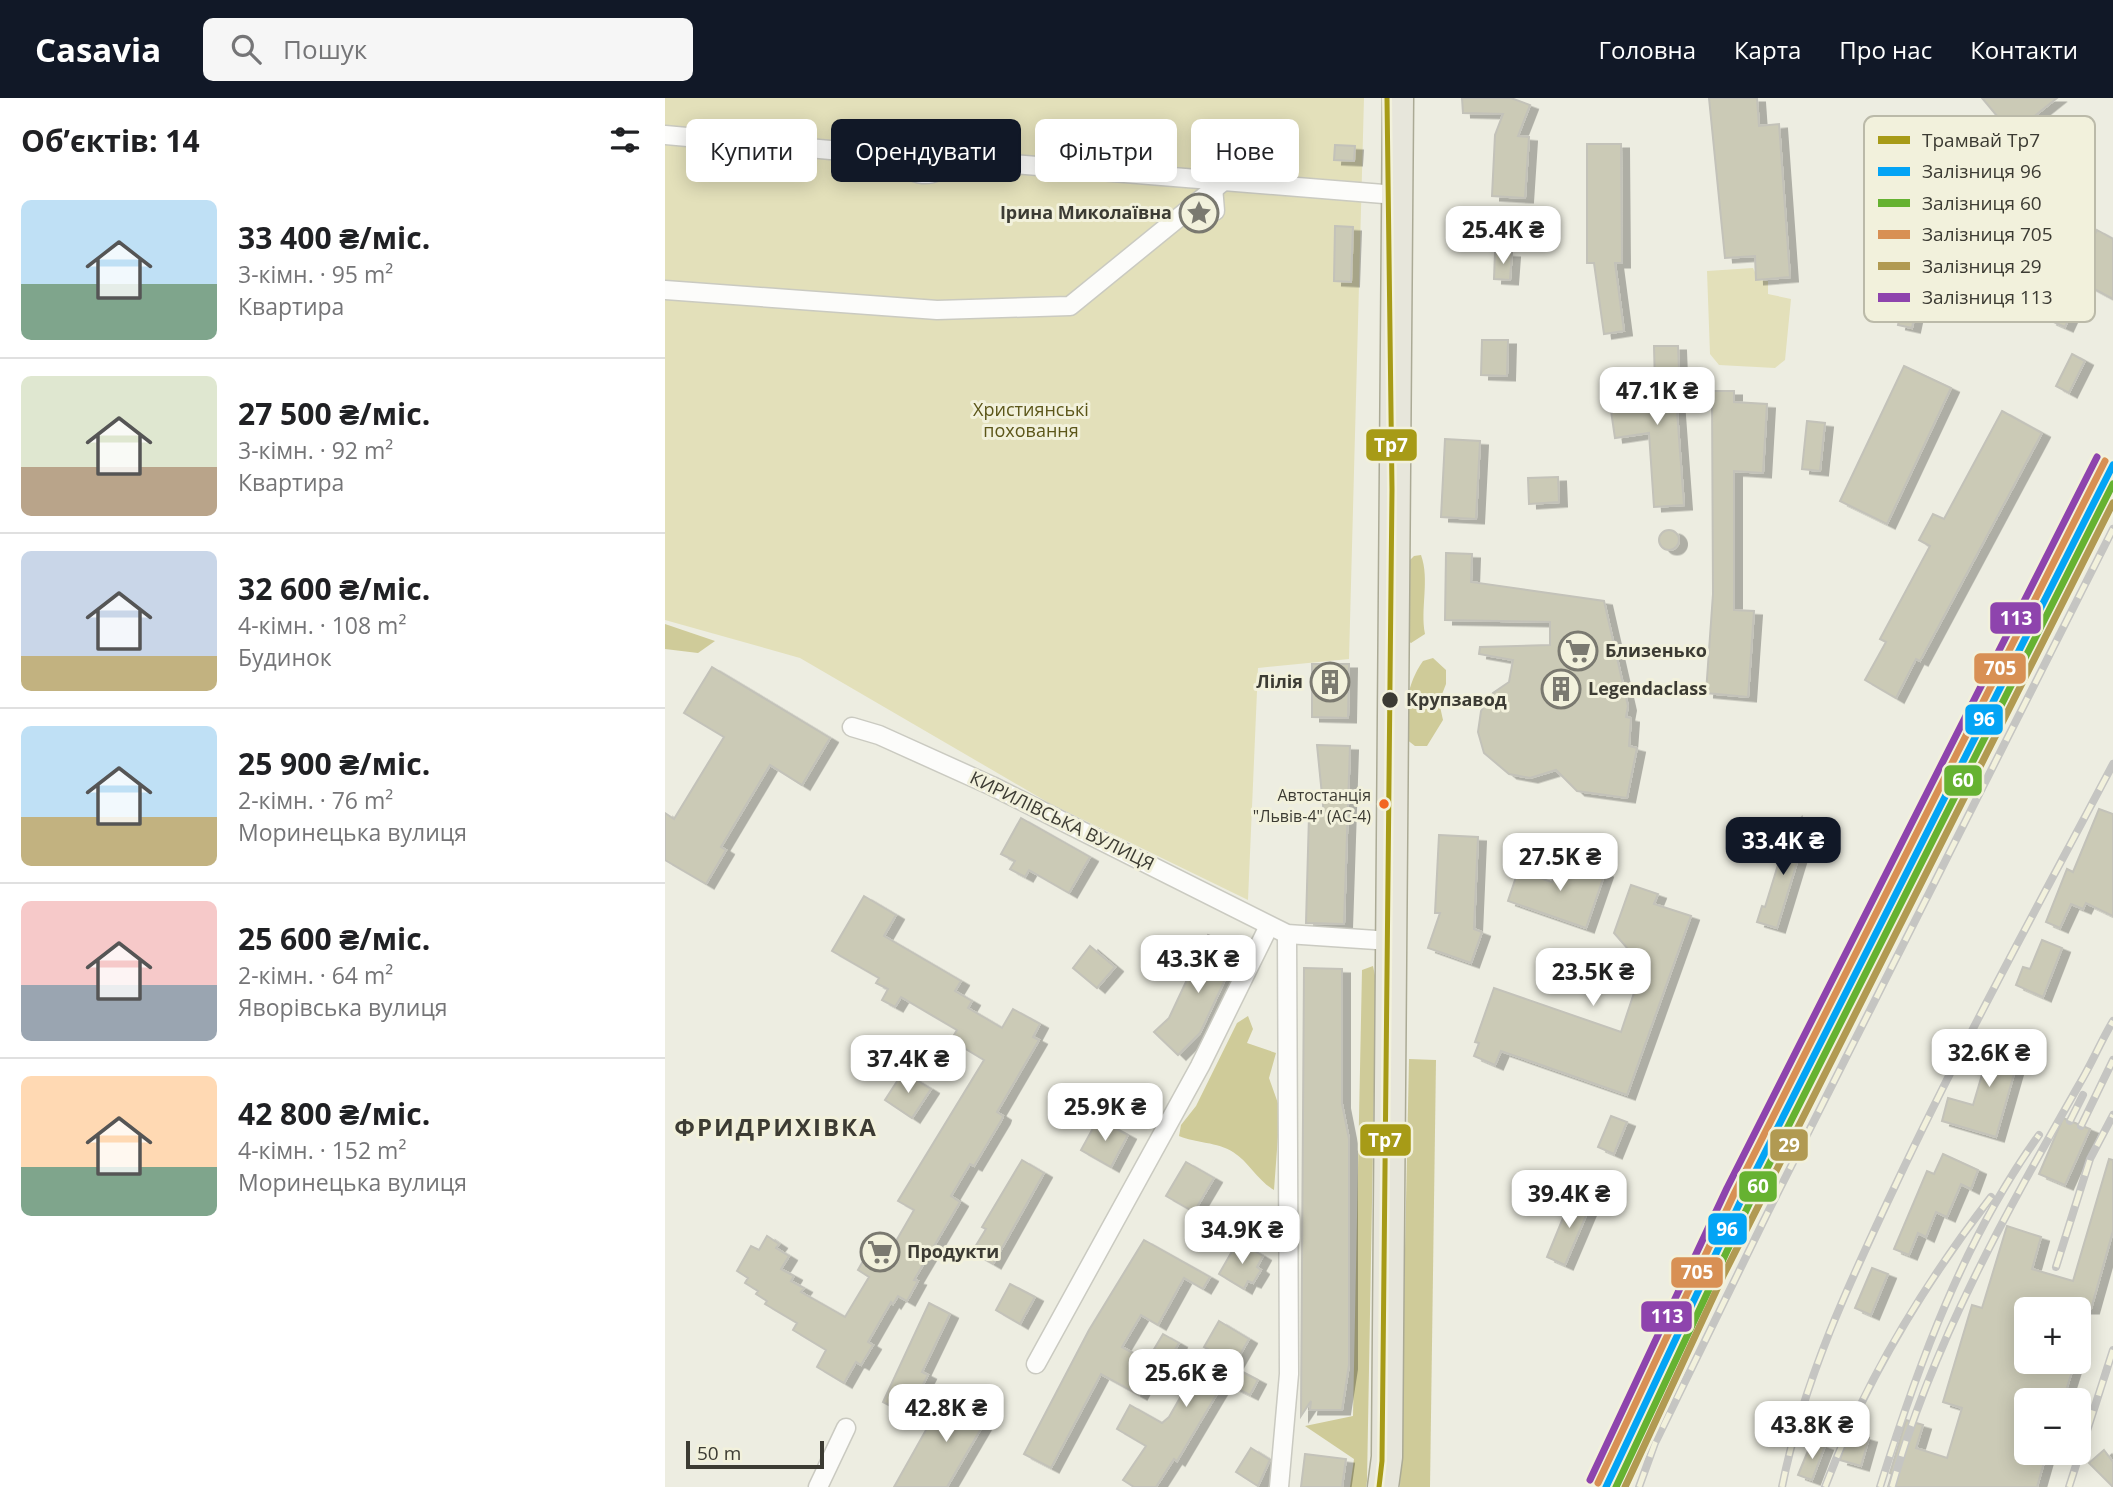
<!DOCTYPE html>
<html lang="uk">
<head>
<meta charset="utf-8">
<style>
  body { margin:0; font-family:"Open Sans",sans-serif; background:#f6f6f6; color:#202124; height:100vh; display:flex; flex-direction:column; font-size:26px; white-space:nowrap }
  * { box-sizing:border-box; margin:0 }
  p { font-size:23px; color:#757577 }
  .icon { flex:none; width:38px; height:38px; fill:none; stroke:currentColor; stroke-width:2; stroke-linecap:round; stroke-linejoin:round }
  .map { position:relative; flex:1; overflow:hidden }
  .sheet { display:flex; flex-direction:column; background:#fff; width:665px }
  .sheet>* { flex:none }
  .hud { position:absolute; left:21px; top:21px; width:665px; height:63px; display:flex; gap:14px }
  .tools { position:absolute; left:1349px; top:1199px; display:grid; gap:14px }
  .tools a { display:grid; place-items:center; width:77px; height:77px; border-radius:10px; background:#fff; box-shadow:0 4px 18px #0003; font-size:35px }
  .scale { position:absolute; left:21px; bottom:18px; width:138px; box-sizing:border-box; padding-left:7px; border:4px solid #3c3b33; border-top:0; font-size:19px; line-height:24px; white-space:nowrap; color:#3c3b33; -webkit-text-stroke:5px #f2f1dc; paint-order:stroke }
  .price { position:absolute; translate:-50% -60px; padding:0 16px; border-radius:14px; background:#fff; color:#222; font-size:23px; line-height:46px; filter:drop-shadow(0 2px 4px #0008) }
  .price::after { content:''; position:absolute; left:50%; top:42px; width:21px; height:16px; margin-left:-10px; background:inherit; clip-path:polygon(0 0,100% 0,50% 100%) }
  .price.active { background:#111827; color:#fff }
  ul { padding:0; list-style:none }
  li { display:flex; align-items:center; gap:21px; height:175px; padding:0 21px }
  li+li { border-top:2px solid #e0e0e0 }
  li span { display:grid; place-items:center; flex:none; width:196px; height:140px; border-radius:10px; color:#555 }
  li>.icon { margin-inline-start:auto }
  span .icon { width:84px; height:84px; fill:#fffc; stroke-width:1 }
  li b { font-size:30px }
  h2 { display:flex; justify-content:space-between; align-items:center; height:84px; padding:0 21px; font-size:30px }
  .pill { padding:0 24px; border-radius:10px; background:#fff; box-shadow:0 4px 18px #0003; font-size:24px; line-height:63px }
  .pill.active { background:#111827; color:#fff }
  header { display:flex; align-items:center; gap:42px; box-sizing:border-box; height:98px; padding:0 35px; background:#111827; color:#fff }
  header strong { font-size:33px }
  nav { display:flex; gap:38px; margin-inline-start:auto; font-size:24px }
  .search { width:490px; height:63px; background:#f6f6f6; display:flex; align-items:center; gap:18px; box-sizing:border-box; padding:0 24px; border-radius:10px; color:#757577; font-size:26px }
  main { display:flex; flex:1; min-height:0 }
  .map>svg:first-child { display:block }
</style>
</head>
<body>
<header>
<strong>Casavia</strong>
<div class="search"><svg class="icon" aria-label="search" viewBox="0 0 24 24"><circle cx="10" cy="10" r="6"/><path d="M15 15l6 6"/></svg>Пошук</div>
<nav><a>Головна</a><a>Карта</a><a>Про нас</a><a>Контакти</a></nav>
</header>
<main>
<section class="sheet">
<h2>Об’єктів: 14<svg class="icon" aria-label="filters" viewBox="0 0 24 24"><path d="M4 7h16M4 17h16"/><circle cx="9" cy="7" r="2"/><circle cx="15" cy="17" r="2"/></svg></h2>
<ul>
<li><span style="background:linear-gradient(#bfe0f5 60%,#7fa58c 0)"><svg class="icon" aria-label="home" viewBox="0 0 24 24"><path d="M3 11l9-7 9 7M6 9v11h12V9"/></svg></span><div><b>33 400 ₴/міс.</b><p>3-кімн. · 95 m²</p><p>Квартира</p></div></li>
<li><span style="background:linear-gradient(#dfe7d0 65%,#b9a48a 0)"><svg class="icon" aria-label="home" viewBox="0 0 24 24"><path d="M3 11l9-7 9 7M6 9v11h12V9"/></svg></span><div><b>27 500 ₴/міс.</b><p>3-кімн. · 92 m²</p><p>Квартира</p></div></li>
<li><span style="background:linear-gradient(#c9d6e8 75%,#c2b280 0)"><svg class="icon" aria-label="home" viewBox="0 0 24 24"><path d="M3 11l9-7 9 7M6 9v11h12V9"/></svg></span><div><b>32 600 ₴/міс.</b><p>4-кімн. · 108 m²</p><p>Будинок</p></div></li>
<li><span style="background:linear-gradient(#bfe0f5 65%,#c2b280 0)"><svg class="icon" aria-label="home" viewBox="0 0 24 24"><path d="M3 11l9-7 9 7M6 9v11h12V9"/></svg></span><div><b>25 900 ₴/міс.</b><p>2-кімн. · 76 m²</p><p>Моринецька вулиця</p></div></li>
<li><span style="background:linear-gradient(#f6c9c9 60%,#9aa5b1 0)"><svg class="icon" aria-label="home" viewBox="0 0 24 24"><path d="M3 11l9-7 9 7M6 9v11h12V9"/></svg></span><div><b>25 600 ₴/міс.</b><p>2-кімн. · 64 m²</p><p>Яворівська вулиця</p></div></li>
<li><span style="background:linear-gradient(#ffd9b3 65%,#7fa58c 0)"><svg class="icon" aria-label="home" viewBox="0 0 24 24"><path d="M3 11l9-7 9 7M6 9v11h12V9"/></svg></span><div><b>42 800 ₴/міс.</b><p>4-кімн. · 152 m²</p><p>Моринецька вулиця</p></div></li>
</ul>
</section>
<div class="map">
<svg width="1448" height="1389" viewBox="0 0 1448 1389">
  <defs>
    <filter id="shadow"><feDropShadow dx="8" dy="4.5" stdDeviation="0" flood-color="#0004"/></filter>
  </defs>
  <rect width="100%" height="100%" fill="#edede1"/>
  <g fill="#e3e0ba">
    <polygon points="0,0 699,0 684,561 593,570 583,802 384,705 135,560 0,522"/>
    <polygon points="1088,170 1094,182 1103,183 1103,196 1126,201 1120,262 1110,270 1054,267 1045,256 1042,173"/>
  </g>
  <g fill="#cfcb99">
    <path d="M756 457C765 482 755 510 760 536L746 545 738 539 740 467 749 458Z"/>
    <polygon points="0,526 50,543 33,555 0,551"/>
    <path d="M768 560 781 572V586L774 604 778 622 762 648H750L741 641C740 612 741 587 758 563Z"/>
    <polygon points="708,868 711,882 702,1383 701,1389 685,1389 689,1361 640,1328 688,1318 697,872"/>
    <path d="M583 918 588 931 582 945 611 955 604 980 615 1011 609 1092C592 1082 584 1064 568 1054 553 1044 530 1045 514 1038L516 1027 531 1008 572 925Z"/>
    <polygon points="744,961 771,962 765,1389 735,1389"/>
  </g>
  <g fill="#cbcab6" stroke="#c3c2b9" stroke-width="2" filter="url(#shadow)">
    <polygon points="797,0 846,0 865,7 853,38 864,39 860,100 827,98 830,37 838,16 798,15"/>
    <polygon points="1044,0 1092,0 1094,28 1114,26 1125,179 1091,182 1090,158 1060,160"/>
    <polygon points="1317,0 1392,0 1347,36"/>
    <polygon points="922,46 956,46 957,165 950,165 959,233 939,236 929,165 922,165"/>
    <polygon points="670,47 690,48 689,63 669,62"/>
    <polygon points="670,128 688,129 686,184 669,183"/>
    <polygon points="1432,132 1448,141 1448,201 1420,186 1400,229 1384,222 1415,154 1419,157"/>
    <polygon points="830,154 847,155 845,182 829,181"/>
    <polygon points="1239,199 1253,202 1247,230 1233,227"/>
    <polygon points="817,242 843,242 842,278 816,277"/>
    <polygon points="989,248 1013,248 1014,273 1009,273 1019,407 989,409 984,335 950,340 945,306 981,301 980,287 990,287"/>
    <polygon points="1407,256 1420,263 1404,295 1391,288"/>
    <polygon points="1239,268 1286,290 1222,426 1175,403"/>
    <polygon points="1047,293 1069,293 1069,304 1102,306 1098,375 1069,373 1069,512 1089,513 1083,599 1041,595 1048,496"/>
    <polygon points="1337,313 1377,335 1255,563 1251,561 1231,600 1200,582 1221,544 1215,541 1265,448 1254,442 1268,416 1279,421"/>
    <polygon points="1142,323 1160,325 1155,373 1137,371"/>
    <polygon points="780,341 815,343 811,421 776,419"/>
    <polygon points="893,379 894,404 864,406 863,380"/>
    <circle cx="1004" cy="442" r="10"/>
    <polygon points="781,455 807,456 806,484 939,503 963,608 961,619 966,620 964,648 972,650 962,700 912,693 891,672 865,680 844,676 819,655 813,634 816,613 828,595 844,584 848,562 814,556 815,549 885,547 885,524 780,522"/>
    <polygon points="647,566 684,566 683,620 647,619"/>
    <polygon points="47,569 165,640 137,687 105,667 56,749 61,752 41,786 0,762 0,715 9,721 59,639 19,615"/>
    <polygon points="652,647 685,648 679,826 641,825 644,717 659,717"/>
    <polygon points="1434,711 1448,716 1448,818 1421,805 1418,811 1406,806 1395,830 1381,824 1402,771 1408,774"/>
    <polygon points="1137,719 1141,735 1112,830 1092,824 1097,808 1100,809 1113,767 1119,768 1124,731"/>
    <polygon points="356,720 425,759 404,795 364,772 360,779 345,771 350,763 336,756"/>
    <polygon points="774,737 813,739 809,831 817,834 806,865 763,850 775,815 770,815"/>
    <polygon points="895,760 940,775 921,830 843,803 853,773 887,784"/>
    <polygon points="966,787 993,796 989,806 1026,818 962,997 836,953 830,967 809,958 814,945 810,944 829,890 956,934 978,868 949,835"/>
    <polygon points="199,798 231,817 219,838 296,883 290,893 307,903 303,910 337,930 348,911 375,926 368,939 374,942 332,1014 338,1018 337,1021 309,1068 305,1066 286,1098 295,1104 249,1182 253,1183 242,1203 233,1198 228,1206 226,1204 203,1244 208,1247 196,1267 191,1264 179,1285 152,1269 161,1252 128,1232 132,1225 100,1206 102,1203 91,1196 93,1193 80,1185 83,1180 72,1173 86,1148 94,1152 102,1138 114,1146 111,1150 124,1158 116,1171 129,1178 126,1183 139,1190 136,1194 180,1219 204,1179 193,1172 207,1147 223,1157 249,1112 233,1103 319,962 286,942 292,932 236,899 230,909 217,902 223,891 211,885 214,880 167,853"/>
    <polygon points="543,837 574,852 535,935 513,957 489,934 504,920"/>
    <polygon points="1377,842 1397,850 1378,899 1351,887 1358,869 1365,871"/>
    <polygon points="425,848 450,869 432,890 408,870"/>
    <polygon points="639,870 677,871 677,1006 684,1041 684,1267 677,1312 645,1312 646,1303 636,1318"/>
    <polygon points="1330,933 1359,941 1331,1039 1277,1023 1283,1000 1308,1007"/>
    <polygon points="238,974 266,991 247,1020 220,1002"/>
    <polygon points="946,1018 962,1024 949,1056 933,1049"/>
    <polygon points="1398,1020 1425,1031 1400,1087 1374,1076"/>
    <polygon points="433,1021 463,1037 446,1069 416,1052"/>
    <polygon points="1278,1056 1313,1072 1306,1091 1296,1086 1282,1119 1271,1114 1261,1139 1253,1135 1244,1157 1229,1151 1262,1073 1269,1076"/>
    <polygon points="1444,1061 1448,1062 1448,1133 1426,1211 1362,1211 1362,1264 1410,1264 1398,1302 1362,1302 1362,1354 1382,1354 1372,1389 1223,1389 1227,1376 1225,1375 1241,1322 1258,1327 1251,1350 1282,1360 1297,1310 1278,1304 1307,1207 1317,1210 1342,1128 1376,1139 1367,1171 1408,1183"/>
    <polygon points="357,1062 379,1075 328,1166 307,1154 321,1131 317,1129"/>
    <polygon points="521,1064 549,1080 529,1114 501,1098"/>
    <polygon points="907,1098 926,1106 900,1167 882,1159"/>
    <polygon points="479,1142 545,1179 538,1191 519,1180 493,1227 476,1217 457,1249 490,1267 474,1297 436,1276 386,1370 359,1356 424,1232"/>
    <polygon points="573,1143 598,1158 592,1169 596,1172 588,1185 583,1183 579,1191 554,1176"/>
    <polygon points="1207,1170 1223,1176 1206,1217 1190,1210"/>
    <polygon points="345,1186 370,1199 355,1226 331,1212"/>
    <polygon points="264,1205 285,1216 257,1274 263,1277 242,1317 218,1304"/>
    <polygon points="554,1223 584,1241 568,1269 593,1282 585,1297 559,1284 512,1363 509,1361 491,1389 469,1389 458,1382 481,1348 452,1331 465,1307 497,1325 504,1319 543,1251 539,1249"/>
    <polygon points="498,1236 514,1245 504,1262 488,1253"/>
    <polygon points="295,1291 328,1310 282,1389 229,1389 266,1323 273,1327"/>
    <polygon points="1183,1334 1204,1340 1196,1368 1175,1362"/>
    <polygon points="1147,1343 1160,1348 1147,1382 1133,1377"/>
    <polygon points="586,1350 605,1362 593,1388 571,1374"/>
    <polygon points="1439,1352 1448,1364 1448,1389 1424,1365"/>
    <polygon points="640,1356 681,1361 677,1389 636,1389"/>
  </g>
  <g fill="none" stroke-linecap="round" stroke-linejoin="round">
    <defs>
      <g id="street">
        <polyline points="0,37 231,58"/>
        <polyline points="537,41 547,76 550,113"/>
        <path d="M231 58C244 34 274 35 285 61"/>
        <path d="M231 58C244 80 271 83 285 61"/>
        <polyline points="285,61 731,97"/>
        <polyline points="0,192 272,212 405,208 582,64"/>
        <polyline points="187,629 214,637 327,688 622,836 726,843"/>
        <polyline points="371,1266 535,968 604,828"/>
        <polyline points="153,1389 181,1330"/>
        <polyline points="614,1389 624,1276 622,836"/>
      </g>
      <polyline id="primary" points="718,1389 722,1359 733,0"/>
    </defs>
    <use href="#street" stroke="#cacac1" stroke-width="21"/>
    <use href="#primary" stroke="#abaa95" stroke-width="33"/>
    <use href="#street" stroke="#fcfcfa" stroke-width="18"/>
    <use href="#primary" stroke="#e7e6db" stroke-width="30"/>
    <defs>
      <g id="rail">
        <polyline points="1405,1023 1418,997"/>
        <polyline points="1416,1028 1448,962"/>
        <polyline points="1391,1169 1425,1061 1448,1017"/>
        <polyline points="974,1389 990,1345 1103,1114 1448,431"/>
        <path d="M1117 1389C1138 1283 1185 1183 1231 1086 1298 944 1374 806 1448 666"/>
        <path d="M1160 1389C1200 1283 1257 1189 1326 1099"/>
        <path d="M1215 1389C1253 1267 1299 1141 1374 1037"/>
        <path d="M1227 1389C1268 1243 1341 1115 1415 985 1427 965 1436 943 1448 923"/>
        <polyline points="1404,1389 1448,1252"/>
      </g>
    </defs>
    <use href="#rail" stroke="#c5c5c2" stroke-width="8"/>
    <use href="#rail" stroke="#f2f1dc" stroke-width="5" stroke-dasharray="16" stroke-linecap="butt"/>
    <defs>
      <polyline id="rail-1" points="941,1389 1078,1098 1448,367"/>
      <polyline id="rail-2" points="951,1389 1086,1102 1448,386"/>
      <polyline id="rail-3" points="933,1385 1070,1094 1440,363"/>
      <polyline id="rail-4" points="960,1389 1058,1178 1448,405"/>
      <polyline id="rail-5" points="925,1382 1062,1090 1432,359"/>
    </defs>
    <use href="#rail-1" stroke="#f2f1dc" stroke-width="12"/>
    <use href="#rail-2" stroke="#f2f1dc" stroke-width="12"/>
    <use href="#rail-3" stroke="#f2f1dc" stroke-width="12"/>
    <use href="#rail-4" stroke="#f2f1dc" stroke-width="12"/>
    <use href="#rail-5" stroke="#f2f1dc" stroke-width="12"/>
    <use href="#rail-1" stroke="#03a4f5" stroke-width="7"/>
    <use href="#rail-2" stroke="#66b231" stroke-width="7"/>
    <use href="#rail-3" stroke="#d89054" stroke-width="7"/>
    <use href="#rail-4" stroke="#b19a52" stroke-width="7"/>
    <use href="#rail-5" stroke="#8e44ad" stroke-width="7"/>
    <defs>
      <polyline id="tram-1" points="714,1389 717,1363 727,391 722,0"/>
    </defs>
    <use href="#tram-1" stroke="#f2f1dc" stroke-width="10"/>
    <use href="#tram-1" stroke="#a79b17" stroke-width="5"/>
  </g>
  <defs>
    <symbol id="sight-ring" viewBox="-11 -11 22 22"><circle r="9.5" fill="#f2f1dc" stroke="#7a7970" stroke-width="1.5"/><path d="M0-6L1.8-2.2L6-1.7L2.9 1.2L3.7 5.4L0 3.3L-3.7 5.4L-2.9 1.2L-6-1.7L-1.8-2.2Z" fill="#7a7970"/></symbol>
    <symbol id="supermarket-ring" viewBox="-11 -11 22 22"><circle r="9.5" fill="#f2f1dc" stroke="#7a7970" stroke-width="1.5"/><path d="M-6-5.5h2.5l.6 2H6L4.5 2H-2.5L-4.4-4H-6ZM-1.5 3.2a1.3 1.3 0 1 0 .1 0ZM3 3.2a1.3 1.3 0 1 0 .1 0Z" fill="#7a7970"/></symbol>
    <symbol id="building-ring" viewBox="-11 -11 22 22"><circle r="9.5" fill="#f2f1dc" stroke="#7a7970" stroke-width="1.5"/><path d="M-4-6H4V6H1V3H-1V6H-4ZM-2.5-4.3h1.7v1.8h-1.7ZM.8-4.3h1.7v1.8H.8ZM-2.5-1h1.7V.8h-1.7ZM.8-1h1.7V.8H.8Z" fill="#7a7970"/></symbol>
  </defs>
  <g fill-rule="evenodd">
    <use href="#sight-ring" x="512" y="93" width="44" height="44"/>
    <use href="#supermarket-ring" x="891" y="531" width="44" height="44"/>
    <use href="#building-ring" x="643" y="562" width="44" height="44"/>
    <use href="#building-ring" x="874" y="569" width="44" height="44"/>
    <use href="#supermarket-ring" x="193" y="1132" width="44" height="44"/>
  </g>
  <circle fill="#3c3b33" stroke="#f2f1dc" stroke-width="2.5" cx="725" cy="602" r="9"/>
  <circle fill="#f26522" stroke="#f2f1dc" stroke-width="2.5" cx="719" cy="706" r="6"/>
  <g text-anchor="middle" stroke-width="6" stroke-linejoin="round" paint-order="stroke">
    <g font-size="16" fill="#3c3b33" stroke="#f2f1dc" text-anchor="end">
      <text x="706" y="703">Автостанція<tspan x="706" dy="21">"Львів-4" (АС-4)</tspan></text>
    </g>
    <g font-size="18" font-weight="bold" fill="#3c3b33" stroke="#f2f1dc" text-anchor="start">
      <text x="507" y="121" text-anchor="end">Ірина Миколаївна</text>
      <text x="940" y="559">Близенько</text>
      <text x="638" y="590" text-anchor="end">Лілія</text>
      <text x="923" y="597">Legendaclass</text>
      <text x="242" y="1160">Продукти</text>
    </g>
    <g font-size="18" fill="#5c5619" stroke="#f2f1dc">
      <text x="366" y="318">Християнські<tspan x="366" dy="21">поховання</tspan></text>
    </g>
    <g font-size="18" font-weight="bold" fill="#3c3b33" stroke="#f2f1dc" text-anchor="start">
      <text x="741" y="608">Крупзавод</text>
    </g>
    <g font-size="18" fill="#3c3b33" stroke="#f2f1dc">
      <text transform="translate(397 723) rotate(26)" y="6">КИРИЛІВСЬКА ВУЛИЦЯ</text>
    </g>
    <g font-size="24" font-weight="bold" letter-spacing="2" fill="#3c3b33" stroke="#f2f1dc">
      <text x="111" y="1038">ФРИДРИХІВКА</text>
    </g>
  </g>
  <rect x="1199" y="18" width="231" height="206" rx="10" fill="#f2f1dc" stroke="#bbbaa9" stroke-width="2"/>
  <rect x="1213" y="38" width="32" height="8" fill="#a79b17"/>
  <rect x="1213" y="69" width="32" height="9" fill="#03a4f5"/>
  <rect x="1213" y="101" width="32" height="8" fill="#66b231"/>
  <rect x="1213" y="132" width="32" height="9" fill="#d89054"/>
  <rect x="1213" y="164" width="32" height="8" fill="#b19a52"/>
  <rect x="1213" y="195" width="32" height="9" fill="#8e44ad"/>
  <g font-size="19" fill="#3c3b33">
    <text x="1257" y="49">Трамвай Тр7</text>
    <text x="1257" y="80">Залізниця 96</text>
    <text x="1257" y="112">Залізниця 60</text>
    <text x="1257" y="143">Залізниця 705</text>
    <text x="1257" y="175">Залізниця 29</text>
    <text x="1257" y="206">Залізниця 113</text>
  </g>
  <g stroke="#f2f1dc" stroke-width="2.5">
    <rect x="700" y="330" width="53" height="34" rx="7" fill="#a79b17"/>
    <rect x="1324" y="503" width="53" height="34" rx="7" fill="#8e44ad"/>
    <rect x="1308" y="554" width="54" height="33" rx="7" fill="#d89054"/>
    <rect x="1299" y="605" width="40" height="33" rx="7" fill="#03a4f5"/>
    <rect x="1278" y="666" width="40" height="33" rx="7" fill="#66b231"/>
    <rect x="694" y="1025" width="53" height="34" rx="7" fill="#a79b17"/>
    <rect x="1104" y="1030" width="40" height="34" rx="7" fill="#b19a52"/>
    <rect x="1073" y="1072" width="40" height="33" rx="7" fill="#66b231"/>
    <rect x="1042" y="1114" width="41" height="34" rx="7" fill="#03a4f5"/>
    <rect x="1005" y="1158" width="54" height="33" rx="7" fill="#d89054"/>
    <rect x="975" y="1202" width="53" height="33" rx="7" fill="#8e44ad"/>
  </g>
  <g font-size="19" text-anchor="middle" font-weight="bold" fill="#fff">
    <text x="726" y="354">Тр7</text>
    <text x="1351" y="527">113</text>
    <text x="1335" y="577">705</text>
    <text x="1319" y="628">96</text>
    <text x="1298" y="689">60</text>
    <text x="720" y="1049">Тр7</text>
    <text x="1124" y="1054">29</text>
    <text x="1093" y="1095">60</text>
    <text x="1062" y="1138">96</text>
    <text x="1032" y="1181">705</text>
    <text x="1002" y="1225">113</text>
  </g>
</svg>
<div class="tools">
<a>+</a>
<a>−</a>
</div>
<div class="scale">50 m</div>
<b class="price" style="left:838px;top:168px">25.4K ₴</b>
<b class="price" style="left:992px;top:329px">47.1K ₴</b>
<b class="price active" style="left:1118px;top:779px">33.4K ₴</b>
<b class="price" style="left:895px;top:795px">27.5K ₴</b>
<b class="price" style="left:533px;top:897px">43.3K ₴</b>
<b class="price" style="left:928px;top:910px">23.5K ₴</b>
<b class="price" style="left:1324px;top:991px">32.6K ₴</b>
<b class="price" style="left:243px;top:997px">37.4K ₴</b>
<b class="price" style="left:440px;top:1045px">25.9K ₴</b>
<b class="price" style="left:904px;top:1132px">39.4K ₴</b>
<b class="price" style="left:577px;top:1168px">34.9K ₴</b>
<b class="price" style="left:521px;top:1311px">25.6K ₴</b>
<b class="price" style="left:281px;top:1346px">42.8K ₴</b>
<b class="price" style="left:1147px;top:1363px">43.8K ₴</b>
<div class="hud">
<a class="pill">Купити</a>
<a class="pill active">Орендувати</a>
<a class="pill">Фільтри</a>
<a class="pill">Нове</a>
</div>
</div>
</main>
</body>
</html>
